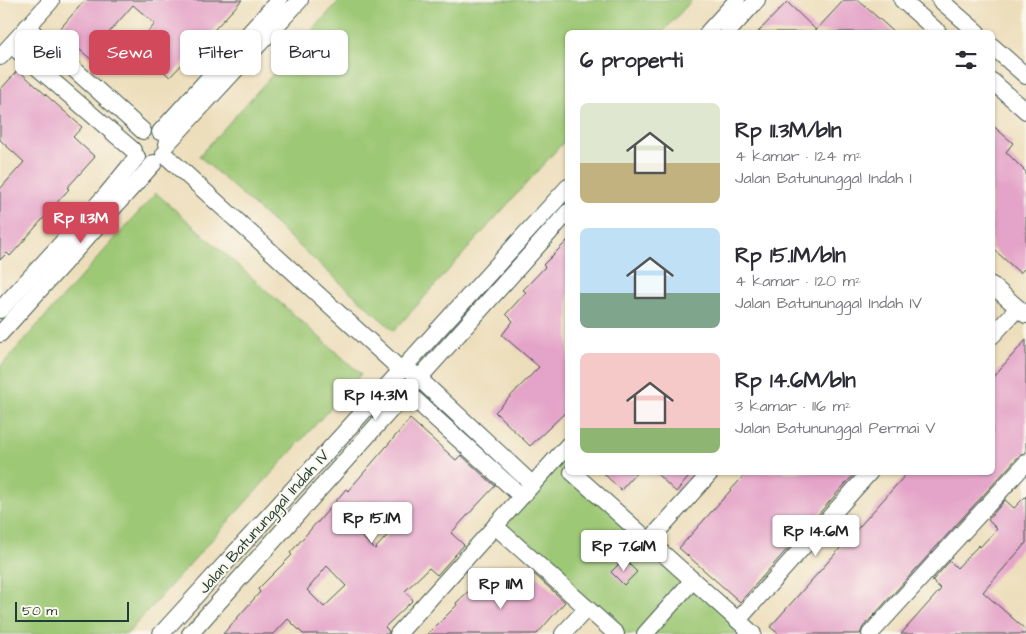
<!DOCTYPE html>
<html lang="id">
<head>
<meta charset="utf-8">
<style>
  body { margin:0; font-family:"Architects Daughter",sans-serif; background:#f2f2f3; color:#2b2b33; height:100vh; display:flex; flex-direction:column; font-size:19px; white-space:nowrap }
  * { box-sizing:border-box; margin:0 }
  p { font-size:16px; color:#7c7c81 }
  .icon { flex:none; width:28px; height:28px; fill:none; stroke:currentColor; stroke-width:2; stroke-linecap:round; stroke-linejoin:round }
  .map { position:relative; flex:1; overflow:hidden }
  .side { position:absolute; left:565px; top:30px; width:430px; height:445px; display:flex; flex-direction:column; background:#fff; border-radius:8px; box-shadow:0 1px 4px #0004 }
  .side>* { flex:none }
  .hud { position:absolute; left:15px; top:30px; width:475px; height:45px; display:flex; gap:10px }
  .scale { position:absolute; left:15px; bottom:12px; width:114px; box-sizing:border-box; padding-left:5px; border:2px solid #1f3d34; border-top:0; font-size:14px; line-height:18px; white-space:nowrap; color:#1f3d34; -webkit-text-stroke:4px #fbf7ec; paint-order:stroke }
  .price { position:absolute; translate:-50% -42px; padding:0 11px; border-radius:5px; background:#fff; color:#222; font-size:16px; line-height:32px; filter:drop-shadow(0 1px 2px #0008) }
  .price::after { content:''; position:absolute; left:50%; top:30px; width:15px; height:11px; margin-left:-8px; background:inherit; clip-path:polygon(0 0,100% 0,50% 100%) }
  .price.active { background:#d1495b; color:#fff }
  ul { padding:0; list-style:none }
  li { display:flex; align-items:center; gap:15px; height:125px; padding:0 15px }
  li span { display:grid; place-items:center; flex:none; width:140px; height:100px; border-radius:8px; color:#555 }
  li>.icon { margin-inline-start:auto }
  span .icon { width:60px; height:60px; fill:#fffc; stroke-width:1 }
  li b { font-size:21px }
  h2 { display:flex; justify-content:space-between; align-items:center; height:60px; padding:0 15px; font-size:21px }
  .pill { padding:0 18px; border-radius:8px; background:#fff; box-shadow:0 1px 4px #0004; font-size:18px; line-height:45px }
  .pill.active { background:#d1495b; color:#fff }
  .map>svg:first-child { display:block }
</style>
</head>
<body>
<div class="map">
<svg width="1026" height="634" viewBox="0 0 1026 634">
  <rect width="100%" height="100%" fill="#fbf7ec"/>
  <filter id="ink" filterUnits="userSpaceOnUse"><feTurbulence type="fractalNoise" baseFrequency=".02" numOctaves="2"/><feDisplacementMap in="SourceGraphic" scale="10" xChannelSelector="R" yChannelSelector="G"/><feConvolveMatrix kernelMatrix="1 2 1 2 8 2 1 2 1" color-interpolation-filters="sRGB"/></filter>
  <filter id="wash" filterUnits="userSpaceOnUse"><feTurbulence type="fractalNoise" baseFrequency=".0096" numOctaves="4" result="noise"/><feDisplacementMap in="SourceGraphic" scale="20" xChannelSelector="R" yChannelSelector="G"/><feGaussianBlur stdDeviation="1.12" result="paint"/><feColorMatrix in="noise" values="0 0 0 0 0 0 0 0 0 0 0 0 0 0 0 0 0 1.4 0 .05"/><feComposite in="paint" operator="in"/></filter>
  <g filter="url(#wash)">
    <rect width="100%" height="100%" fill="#eddebb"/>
    <g fill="#9dc875" stroke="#5e8254">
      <polygon points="340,0 692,0 663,32 568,32 567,138 394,331 199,156"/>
      <polygon points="156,193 361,374 127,634 0,634 0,367"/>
      <polygon points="557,460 567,470 749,634 621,634 498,526"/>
    </g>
    <g id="blocks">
      <g fill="#e4a3c8" fill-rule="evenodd">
        <polygon points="85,0 242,0 170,77 134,47 155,24 133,5 105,37 110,41 93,61 58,31"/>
        <polygon points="844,0 858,0 894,32 758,32 787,2 816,30"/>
        <polygon points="18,70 82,127 73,137 95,157 67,188 69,189 20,245 10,256 7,253 0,260 0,189 24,162 0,140 0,90"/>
        <polygon points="992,125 1013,143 1006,152 1026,172 1026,267 1020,273 992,248"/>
        <polygon points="568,240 568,410 530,446 495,412 539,367 502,335 513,321 506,314 526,292 523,290 545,267 543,265"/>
        <polygon points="1026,340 1026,453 1019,456 863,627 860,634 779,634 770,627 908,472 992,472 992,378"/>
        <path d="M410 419 456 460 461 455 495 486 451 533 464 545 437 575 429 568 405 591 413 600 385 627 389 631 388 634H303L288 619 274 634H223L260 592 258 589 292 555 290 553 317 522H318L346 489 348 491ZM373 512 393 529 375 549 356 532ZM327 566 346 586 324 607 307 590Z"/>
        <polygon points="602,472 637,472 621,490"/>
        <polygon points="655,472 693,472 676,492"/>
        <polygon points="747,472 856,472 740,602 679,548"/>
        <polygon points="1026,496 1026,543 983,592 1026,630 1026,634 901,634 941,589 932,581 950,561 957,568 979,545 980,547 997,529 988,520 1005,500 1014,508"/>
        <polygon points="624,559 637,572 624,585 611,572"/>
        <polygon points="484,571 512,599 534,574 565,602 537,634 428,634 457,605 456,603 472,588 470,586"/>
      </g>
    </g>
  </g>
  <g filter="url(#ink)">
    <use href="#blocks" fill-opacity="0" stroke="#3e5548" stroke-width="1"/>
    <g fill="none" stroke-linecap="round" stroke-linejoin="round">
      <defs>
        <g id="minor">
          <polyline points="902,0 938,32"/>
          <polyline points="940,0 977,32"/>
          <polyline points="27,27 143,131"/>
          <polyline points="708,32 737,0"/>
          <polyline points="728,32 757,0"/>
          <polyline points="11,45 133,150"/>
          <polyline points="992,46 1026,76"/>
          <polyline points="0,57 51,1 49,0"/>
          <polyline points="992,81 1026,111"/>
          <polyline points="160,132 279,0"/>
          <polyline points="167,144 300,0"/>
          <polyline points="164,154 401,370"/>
          <polyline points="992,285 1026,315"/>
          <polyline points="0,310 106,195 137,157"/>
          <polyline points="0,334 154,163"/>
          <polyline points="992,336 1018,308"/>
          <polyline points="412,372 532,484"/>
          <polyline points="399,385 521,496"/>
          <polyline points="572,472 753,634"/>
          <polyline points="495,526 616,634"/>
          <polyline points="649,541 711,472"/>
          <polyline points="738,620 870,472"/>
          <polyline points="161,634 568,187"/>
          <polyline points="190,634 568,212"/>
          <polyline points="398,634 568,445"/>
          <polyline points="563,634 587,608"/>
          <polyline points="645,634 693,580"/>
          <polyline points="870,634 1026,463"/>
        </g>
      </defs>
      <use href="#minor" stroke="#3e5548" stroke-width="18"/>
      <use href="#minor" stroke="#fff" stroke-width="16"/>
    </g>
  </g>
  <g text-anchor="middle" stroke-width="4" stroke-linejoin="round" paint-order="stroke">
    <g font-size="16" fill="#1f3d34" stroke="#fbf7ec">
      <text transform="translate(263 521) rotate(-48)" y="6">Jalan Batununggal Indah IV</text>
    </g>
  </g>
</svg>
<div class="scale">50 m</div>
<b class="price active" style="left:81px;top:244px">Rp 11.3M</b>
<b class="price" style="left:376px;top:421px">Rp 14.3M</b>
<b class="price" style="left:372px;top:544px">Rp 15.1M</b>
<b class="price" style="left:816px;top:557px">Rp 14.6M</b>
<b class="price" style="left:624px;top:572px">Rp 7.61M</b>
<b class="price" style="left:501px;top:610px">Rp 11M</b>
<div class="hud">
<a class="pill">Beli</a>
<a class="pill active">Sewa</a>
<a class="pill">Filter</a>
<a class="pill">Baru</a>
</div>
<section class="side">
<h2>6 properti<svg class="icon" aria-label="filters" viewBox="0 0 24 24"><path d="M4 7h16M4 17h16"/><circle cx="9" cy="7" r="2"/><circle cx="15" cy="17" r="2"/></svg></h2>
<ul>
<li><span style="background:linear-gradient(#dfe7d0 60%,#c2b280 0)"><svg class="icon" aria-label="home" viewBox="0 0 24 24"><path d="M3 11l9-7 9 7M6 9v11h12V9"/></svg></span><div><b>Rp 11.3M/bln</b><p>4 kamar · 124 m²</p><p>Jalan Batununggal Indah I</p></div></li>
<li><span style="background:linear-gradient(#bfe0f5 65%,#7fa58c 0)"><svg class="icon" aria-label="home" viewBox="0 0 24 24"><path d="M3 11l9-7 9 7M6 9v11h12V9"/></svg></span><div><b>Rp 15.1M/bln</b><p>4 kamar · 120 m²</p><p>Jalan Batununggal Indah IV</p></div></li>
<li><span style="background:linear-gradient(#f6c9c9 75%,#8fb573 0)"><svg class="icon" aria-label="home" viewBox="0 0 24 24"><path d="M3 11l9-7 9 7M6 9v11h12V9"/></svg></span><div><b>Rp 14.6M/bln</b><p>3 kamar · 116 m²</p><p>Jalan Batununggal Permai V</p></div></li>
</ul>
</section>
</div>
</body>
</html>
